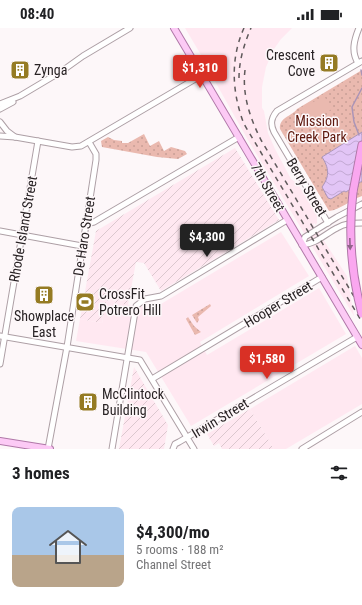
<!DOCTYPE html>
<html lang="en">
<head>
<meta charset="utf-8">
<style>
  body { margin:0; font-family:"Roboto Condensed",sans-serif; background:#f2f2f2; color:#202124; height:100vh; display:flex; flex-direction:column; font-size:15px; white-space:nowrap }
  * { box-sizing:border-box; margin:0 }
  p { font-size:13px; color:#757577 }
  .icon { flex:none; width:22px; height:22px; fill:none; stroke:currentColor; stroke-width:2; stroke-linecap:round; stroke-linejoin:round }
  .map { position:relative; height:421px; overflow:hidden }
  .details { display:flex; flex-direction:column; background:#fff; flex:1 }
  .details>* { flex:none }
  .price { position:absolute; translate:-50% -34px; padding:0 9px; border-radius:4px; background:#d93025; color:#fff; font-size:13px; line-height:26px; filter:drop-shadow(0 1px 2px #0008) }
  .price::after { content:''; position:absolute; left:50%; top:24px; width:12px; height:9px; margin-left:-6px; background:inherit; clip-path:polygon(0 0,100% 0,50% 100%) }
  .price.on { background:#222; color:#fff }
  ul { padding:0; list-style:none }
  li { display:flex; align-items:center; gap:12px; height:100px; padding:0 12px }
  li span { display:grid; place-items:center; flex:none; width:112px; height:80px; border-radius:8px; color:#555 }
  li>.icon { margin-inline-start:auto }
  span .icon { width:48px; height:48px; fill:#fffc; stroke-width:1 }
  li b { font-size:17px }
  h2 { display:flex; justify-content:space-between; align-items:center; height:48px; padding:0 12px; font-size:17px }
  .status { display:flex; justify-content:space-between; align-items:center; height:28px; padding:0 20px; background:#fff; direction:ltr }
  .status svg { height:11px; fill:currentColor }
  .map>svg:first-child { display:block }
</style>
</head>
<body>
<div class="status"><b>08:40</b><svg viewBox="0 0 49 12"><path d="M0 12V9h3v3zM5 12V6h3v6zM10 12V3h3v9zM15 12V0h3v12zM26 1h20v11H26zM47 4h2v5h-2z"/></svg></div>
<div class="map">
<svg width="362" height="421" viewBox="0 0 362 421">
  <defs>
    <pattern id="industrial-furrows" width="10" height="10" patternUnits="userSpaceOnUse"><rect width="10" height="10" fill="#ffe8f1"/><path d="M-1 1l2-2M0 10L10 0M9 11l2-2" fill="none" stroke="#dbc7ce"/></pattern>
    <pattern id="green-dots" width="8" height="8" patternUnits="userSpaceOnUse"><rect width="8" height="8" fill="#eab9af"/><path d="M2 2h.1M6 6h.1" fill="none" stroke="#c99f96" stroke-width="1.8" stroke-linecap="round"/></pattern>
    <pattern id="water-waves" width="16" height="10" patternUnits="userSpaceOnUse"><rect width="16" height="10" fill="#e2c5f6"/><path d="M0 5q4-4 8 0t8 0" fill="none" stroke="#c2a9d3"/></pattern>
  </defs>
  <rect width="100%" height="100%" fill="#fdf7f9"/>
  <g fill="#ffe8f1">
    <polygon points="185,0 292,0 281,11 274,21 266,39 262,59 262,80 264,83 268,105 275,121 291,151 298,156 317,188 317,195 315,197 315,195 313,196 347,248 354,288 248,112 212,48 212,46 222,41 216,31 207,37"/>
    <polygon points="281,204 309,248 200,314 207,327 319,260 346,306 191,398 146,324 76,313 80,291 102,295 106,273 144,279 146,285"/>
    <polygon points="355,318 362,330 362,376 286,421 274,421 250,381"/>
  </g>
  <g fill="url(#industrial-furrows)">
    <polygon points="235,120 279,192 161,263 144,235 136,234 128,277 106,273 102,295 80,291 96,203"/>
    <polygon points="134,339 168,397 164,421 119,421"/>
    <polygon points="250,381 274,421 222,421 219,415 214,418 207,406"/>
  </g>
  <g fill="url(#green-dots)">
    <path d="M362 42V104L322 129 327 138 328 146 326 153 331 171 344 163 346 164 362 153V168C350 172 340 182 329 183L280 101C279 89 291 89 297 81Z"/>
    <polygon points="144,106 150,118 159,113 164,123 171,119 185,123 187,126 178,131 157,129 102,119 101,113 108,109 114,112 122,113 122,115 128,115"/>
    <polygon points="210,276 211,278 198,289 199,292 197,295 192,287"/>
    <polygon points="188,289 194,298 201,304 195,307 186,291"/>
  </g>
  <polygon fill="#eab9af" points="324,68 332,81 309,94 301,81"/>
  <path fill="url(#water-waves)" stroke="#aa94b7" d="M362 104V153L346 164 344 163 331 171 328 170 322 159C330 148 329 140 322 129Z"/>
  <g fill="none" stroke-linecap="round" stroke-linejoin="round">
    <g stroke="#aa94b7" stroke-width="1.5">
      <polyline points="361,42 362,47"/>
      <polyline points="359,107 354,94 352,79 362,60"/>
    </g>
    <defs>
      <g id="minor">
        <path d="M358 35C351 24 354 12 359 0"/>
        <polyline points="0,76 20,68 62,43 83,28 130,0"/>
        <polyline points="0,81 13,74"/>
        <polyline points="0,94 7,103 15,109"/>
        <polyline points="0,108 15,109 72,119 81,118 202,47"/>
        <path d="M362 176 337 189 305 209 302 217C316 216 325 206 337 200 345 195 353 195 362 195"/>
        <path d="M328 195 274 104C270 96 271 90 277 83L362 33"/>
        <polyline points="86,196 94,194 239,109"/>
        <polyline points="0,203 82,218"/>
        <polyline points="0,308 140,332 194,421"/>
        <polyline points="0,336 38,113"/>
        <polyline points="152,351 322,249"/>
        <polyline points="48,421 67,319 96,132 96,126 89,114"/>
        <polyline points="112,421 136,278 145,271 161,268 287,192"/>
        <polyline points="173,421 175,416 179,414 357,309"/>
        <polyline points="302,421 362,384"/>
      </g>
      <g id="major">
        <polyline points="174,0 362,317"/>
        <polyline points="0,413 50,421"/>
      </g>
      <polyline id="highway" points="353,164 362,117"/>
    </defs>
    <use href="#minor" stroke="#ad9fa5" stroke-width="7"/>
    <use href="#major" stroke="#b078a8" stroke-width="8"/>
    <use href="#highway" stroke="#b078a8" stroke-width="9"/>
    <use href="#minor" stroke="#fff" stroke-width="5"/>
    <use href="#major" stroke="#fccaf5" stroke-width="6"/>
    <use href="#highway" stroke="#faa7ef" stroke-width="7"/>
    <g stroke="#5f595b" stroke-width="1.5" stroke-dasharray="5 5" stroke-linecap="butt">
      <path d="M244 0C230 31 232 65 244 96L362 294"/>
      <path d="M245 42C242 67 250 90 261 112L362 282"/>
      <path d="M239 50C239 33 244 16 251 0"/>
    </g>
    <defs>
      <path id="highway-bridge" d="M353 164C348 206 351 245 362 286"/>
    </defs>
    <use href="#highway-bridge" stroke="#b078a8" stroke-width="9" stroke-linecap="butt"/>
    <use href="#highway-bridge" stroke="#faa7ef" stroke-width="7"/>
  </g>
  <defs><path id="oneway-solid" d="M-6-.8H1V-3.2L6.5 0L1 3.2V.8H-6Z"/></defs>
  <use fill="#91648a" href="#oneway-solid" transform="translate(350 216) rotate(88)"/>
  <defs>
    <symbol id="building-square" viewBox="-11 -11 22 22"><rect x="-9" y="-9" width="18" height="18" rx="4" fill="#957b23" stroke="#fdf7f9"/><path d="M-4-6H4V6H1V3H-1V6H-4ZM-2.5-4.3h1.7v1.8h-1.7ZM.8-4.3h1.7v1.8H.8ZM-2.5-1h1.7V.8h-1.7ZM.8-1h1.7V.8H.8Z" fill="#fff"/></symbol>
    <symbol id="stadium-square" viewBox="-11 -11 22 22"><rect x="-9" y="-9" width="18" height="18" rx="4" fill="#957b23" stroke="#fdf7f9"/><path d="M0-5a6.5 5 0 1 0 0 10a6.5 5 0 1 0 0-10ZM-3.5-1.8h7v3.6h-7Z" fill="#fff"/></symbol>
  </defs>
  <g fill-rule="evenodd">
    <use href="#building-square" x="318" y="24" width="22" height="22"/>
    <use href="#building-square" x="9" y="31" width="22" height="22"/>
    <use href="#building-square" x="33" y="256" width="22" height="22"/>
    <use href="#stadium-square" x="74" y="263" width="22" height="22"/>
    <use href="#building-square" x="77" y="363" width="22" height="22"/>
  </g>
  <g text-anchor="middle" stroke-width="3" stroke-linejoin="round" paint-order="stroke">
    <g font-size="14" fill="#282224" stroke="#fdf7f9" text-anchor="start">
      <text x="315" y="32" text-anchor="end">Crescent<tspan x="315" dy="16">Cove</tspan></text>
      <text x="34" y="47">Zynga</text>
      <text x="99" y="271">CrossFit<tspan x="99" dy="16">Potrero Hill</tspan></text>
      <text x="44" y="293" text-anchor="middle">Showplace<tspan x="44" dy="16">East</tspan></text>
      <text x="102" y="371">McClintock<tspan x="102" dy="16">Building</tspan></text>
    </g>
    <g font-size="14" fill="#5d170c" stroke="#fdf7f9">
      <text x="317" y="98">Mission<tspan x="317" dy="16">Creek Park</tspan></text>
    </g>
    <g font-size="14" fill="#282224" stroke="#fdf7f9">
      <text transform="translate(268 159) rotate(60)" y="5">7th Street</text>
      <text transform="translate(307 159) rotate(59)" y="5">Berry Street</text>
      <text transform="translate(23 201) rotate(-80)" y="5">Rhode Island Street</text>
      <text transform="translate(84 208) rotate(-81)" y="5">De Haro Street</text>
      <text transform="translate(278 276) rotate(-31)" y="5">Hooper Street</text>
      <text transform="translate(220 390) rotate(-31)" y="5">Irwin Street</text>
    </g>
  </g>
</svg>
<b class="price" style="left:200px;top:61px">$1,310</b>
<b class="price on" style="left:207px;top:230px">$4,300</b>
<b class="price" style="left:267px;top:352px">$1,580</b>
</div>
<section class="details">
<h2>3 homes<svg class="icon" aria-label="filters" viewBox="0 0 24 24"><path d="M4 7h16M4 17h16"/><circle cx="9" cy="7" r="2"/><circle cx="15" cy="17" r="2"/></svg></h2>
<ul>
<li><span style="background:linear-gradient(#a9c7e8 60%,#b9a48a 0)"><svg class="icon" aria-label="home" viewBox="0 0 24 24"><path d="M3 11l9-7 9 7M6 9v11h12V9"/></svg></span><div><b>$4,300/mo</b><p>5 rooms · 188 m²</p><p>Channel Street</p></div></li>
</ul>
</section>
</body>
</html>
